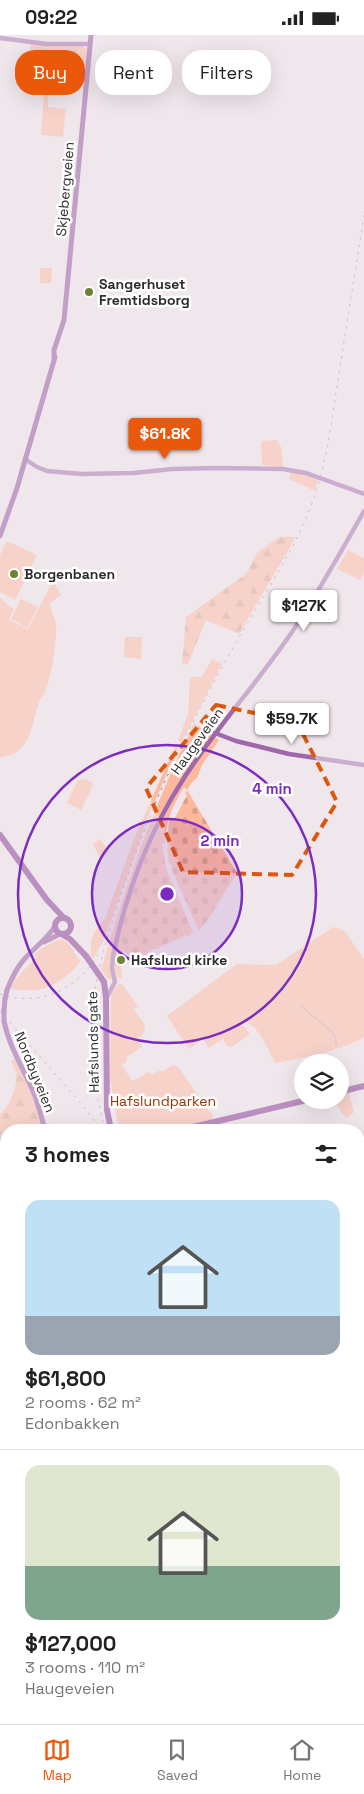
<!DOCTYPE html>
<html lang="en">
<head>
<meta charset="utf-8">
<style>
  body { margin:0; font-family:"Space Grotesk",sans-serif; background:#f2f2f2; color:#222; height:100vh; display:flex; flex-direction:column; font-size:19px; white-space:nowrap }
  * { box-sizing:border-box; margin:0 }
  p { font-size:16px; color:#767676 }
  .icon { flex:none; width:28px; height:28px; fill:none; stroke:currentColor; stroke-width:2; stroke-linecap:round; stroke-linejoin:round }
  .map { position:relative; flex:1; overflow:hidden }
  .side { position:absolute; left:0px; top:1089px; width:365px; height:601px; display:flex; flex-direction:column; background:#fff; border-radius:20px 20px 0 0; box-shadow:0 5px 20px #0002 }
  .side>* { flex:none }
  .guide { position:absolute; left:15px; top:15px; width:335px; height:45px; display:flex; gap:10px }
  .controls { position:absolute; left:294px; top:1019px; display:grid; gap:10px }
  .controls a { display:grid; place-items:center; width:55px; height:55px; border-radius:50%; background:#fff; box-shadow:0 5px 20px #0002; font-size:25px }
  .price { position:absolute; translate:-50% -42px; padding:0 11px; border-radius:5px; background:#fff; color:#222; font-size:16px; line-height:32px; filter:drop-shadow(0 1px 2px #0008) }
  .price::after { content:''; position:absolute; left:50%; top:30px; width:15px; height:11px; margin-left:-8px; background:inherit; clip-path:polygon(0 0,100% 0,50% 100%) }
  .price.selected { background:#ea580c; color:#fff }
  ul { padding:0; list-style:none }
  li { display:grid; align-content:center; gap:10px; height:265px; padding:0 25px }
  li+li { border-top:1px solid #e0e0e0 }
  li span { display:grid; place-items:center; height:155px; border-radius:15px; color:#555 }
  li>.icon { margin-inline-start:auto }
  span .icon { width:90px; height:90px; fill:#fffc; stroke-width:1 }
  li b { font-size:21px }
  h2 { display:flex; justify-content:space-between; align-items:center; height:60px; padding:0 25px; font-size:21px }
  .pill { padding:0 18px; border-radius:20px; background:#fff; box-shadow:0 5px 20px #0002; font-size:18px; line-height:45px }
  .pill.selected { background:#ea580c; color:#fff }
  .status { display:flex; justify-content:space-between; align-items:center; height:35px; padding:0 25px; background:#fff; direction:ltr }
  .status svg { height:14px; fill:currentColor }
  .tabs { display:flex; justify-content:space-around; align-items:center; height:70px; border-top:1px solid #e0e0e0; background:#fff; font-size:14px; color:#767676 }
  .tabs a { display:grid; justify-items:center; gap:2px }
  .tabs .selected { color:#ea580c }
  .map>svg:first-child { display:block }
</style>
</head>
<body>
<div class="status"><b>09:22</b><svg viewBox="0 0 49 12"><path d="M0 12V9h3v3zM5 12V6h3v6zM10 12V3h3v9zM15 12V0h3v12zM26 1h20v11H26zM47 4h2v5h-2z"/></svg></div>
<div class="map">
<svg width="364" height="1689" viewBox="0 0 364 1689">
  <defs>
    <pattern id="forest-firs" width="22" height="20" patternUnits="userSpaceOnUse" patternTransform="scale(1.25)"><rect width="22" height="20" fill="#fdb89e"/><path d="M5 1l3.5 6h-7zM16 11l3.5 6h-7z" fill="#d99e88"/></pattern>
    <pattern id="cemetery-stones" width="16" height="16" patternUnits="userSpaceOnUse" patternTransform="scale(1.25)"><rect width="16" height="16" fill="#fdb89e"/><path d="M2 7V4a2 2 0 0 1 4 0v3zM10 15v-3a2 2 0 0 1 4 0v3z" fill="#d99e88"/></pattern>
    <pattern id="water-rules" width="6" height="5" patternUnits="userSpaceOnUse" patternTransform="scale(1.25)"><rect width="6" height="5" fill="#d2cbfa"/><path d="M0 2.5h6" fill="none" stroke="#b5aed7"/></pattern>
  </defs>
  <rect width="100%" height="100%" fill="#f0e7ec"/>
  <g fill="#fdb89e">
    <polygon points="87,14 86,31 65,28 56,29 53,53 48,53 48,72 66,74 63,102 41,100 44,56 42,49 31,33 31,30"/>
    <polygon points="40,233 52,233 51,248 40,248"/>
    <polygon points="277,405 281,412 283,432 262,430 261,406"/>
    <polygon points="291,436 318,443 315,456 289,444"/>
    <polygon points="7,506 37,520 15,565 0,557 0,520"/>
    <polygon points="348,515 364,523 364,538 360,545 337,534"/>
    <path d="M53 546 61 560 49 569C51 576 56 584 56 591 57 606 51 643 45 657 43 661 39 665 38 670 31 693 30 720 0 722V562L9 571 14 574 9 585 28 594Z"/>
    <polygon points="21,564 38,572 27,593 11,584"/>
    <polygon points="125,602 142,602 141,624 124,622"/>
    <polygon points="212,624 222,629 181,708 178,705 188,679 190,642 202,642"/>
    <path d="M194 688 219 705 202 730 197 743 192 747 187 755 184 752C173 770 165 787 165 808L149 813 181 749C157 782 102 907 115 944H108L101 935C125 850 155 768 194 688Z"/>
    <path d="M176 709H180L150 777 104 905 93 924 90 920C92 915 90 912 91 907 93 898 98 890 105 884L134 804Z"/>
    <polygon points="84,744 94,748 81,775 67,768 78,745"/>
    <polygon points="100,804 109,817 100,823 93,809"/>
    <path d="M333 892 341 894 346 898 364 924V1002L361 1004C333 1018 306 1022 275 1028 268 1015 260 993 246 987L242 991 245 992 249 998V1000L231 1012 228 1011 224 1006V1003L209 1013 203 1004 189 1014 167 981 237 929 276 930Z"/>
    <path d="M60 904C71 906 73 918 80 926 78 931 74 934 70 938 51 954 36 958 11 954L15 945 36 922 34 919 44 912Z"/>
    <polygon points="118,906 125,916 117,921 121,932 122,943 121,944 117,942 114,928"/>
    <polygon points="118,949 122,949 138,971 134,974 145,990 144,998 138,1004 143,1011 127,1022 127,1026 122,1030 132,1046 149,1037 152,1040 160,1035 163,1036 173,1030 179,1033 213,1081 212,1085 165,1095 119,1095 111,1052 112,1049 110,1048 111,960"/>
    <polygon points="348,1055 354,1077 346,1084 334,1065 340,1065 340,1057"/>
  </g>
  <g fill="url(#forest-firs)">
    <polygon points="31,9 83,9 83,12 87,14 31,30 29,24"/>
    <polygon points="279,502 296,502 239,599 206,585 188,629 182,630 186,582 246,539 257,518"/>
    <path d="M15 1024C27 1048 37 1069 42 1095H6V1100L0 1097V1079C9 1072 17 1054 16 1042 16 1036 13 1030 11 1026Z"/>
  </g>
  <g fill="url(#cemetery-stones)">
    <polygon points="187,755 237,838 209,883 199,896 171,833 173,832 169,828 167,813 169,812 167,808 169,787 170,785 174,785 187,760 185,759"/>
    <polygon points="162,809 166,834 193,897 188,902 186,900 156,914 155,913 133,928 118,906 133,854 149,813"/>
  </g>
  <g fill="url(#water-rules)" stroke="#a19bbd">
    <polygon points="0,1097 6,1100 6,1141 0,1133"/>
    <path d="M6 1187V1457L3 1454 2 1447 0 1446V1233C6 1217 0 1209 0 1194Z"/>
    <polygon points="364,1193 364,1244 359,1244 359,1196"/>
    <polygon points="0,1463 6,1465 6,1524 2,1527 0,1526"/>
  </g>
  <g fill="none" stroke-linecap="round" stroke-linejoin="round">
    <g stroke="#a19bbd" stroke-width="1">
      <path d="M301 970C311 982 329 990 336 1003"/>
      <polyline points="336,1010 336,1004"/>
    </g>
    <g stroke="#9e68aa" stroke-width="4.5">
      <polyline points="0,3 47,9 90,9"/>
      <polyline points="25,424 37,432 47,436 82,439 134,438 172,434 214,433 283,434 306,438 364,459"/>
      <polyline points="215,698 236,706 289,719 364,730"/>
      <path d="M107 962 115 947 112 933 113 921C126 858 149 797 184 743 217 692 258 647 292 597 318 558 341 517 364 476"/>
      <polyline points="295,1684 297,1689"/>
      <polyline points="110,1689 110,1684"/>
    </g>
    <g stroke="#8a479a" stroke-width="5">
      <polyline points="54,323 54,315 64,285 91,0"/>
      <polyline points="0,501 17,453 55,322"/>
      <polyline points="44,907 60,899"/>
      <path d="M7 955C11 945 15 935 22 927 32 914 47 905 55 891"/>
      <polyline points="4,975 5,964"/>
      <path d="M4 986C9 1011 22 1031 32 1054 38 1067 41 1081 45 1095"/>
      <polyline points="0,1169 6,1166"/>
      <polyline points="359,1593 364,1591"/>
      <polyline points="126,1684 127,1689"/>
    </g>
    <g stroke="#78268a" stroke-width="6">
      <polyline points="0,800 47,865 64,883"/>
      <circle cx="63" cy="891" r="8"/>
      <polyline points="63,900 70,904 86,921"/>
      <polyline points="104,947 106,963 107,1075 111,1095"/>
      <polyline points="340,1057 364,1051"/>
      <polyline points="180,1095 307,1065"/>
    </g>
    <g stroke="#958f92" stroke-width="1" stroke-dasharray="2.5 5" stroke-linecap="butt">
      <path d="M0 959C41 973 80 953 100 916"/>
      <polyline points="0,976 84,1072 101,1095"/>
      <path d="M105 1095C95 1057 89 1019 92 979 95 940 107 903 119 866 147 779 185 697 230 618 256 571 289 526 309 476 317 456 322 436 327 415L364 180"/>
      <polyline points="359,1347 364,1349"/>
      <polyline points="74,1689 74,1684"/>
      <polyline points="84,1689 86,1684"/>
      <polyline points="95,1689 96,1684"/>
    </g>
    <g stroke="#8a479a" stroke-width="5">
      <polyline points="5,964 7,955"/>
      <polyline points="4,975 4,986"/>
    </g>
    <polyline stroke="#78268a" stroke-width="6" points="86,921 104,947"/>
  </g>
  <path d="M0 0H364V1689H0ZM216 670 297 687 337 767 292 840 183 837 146 753Z" fill="#f0e7ec" fill-opacity=".55" fill-rule="evenodd"/>
  <path fill="none" stroke="#df570e" stroke-width="4" stroke-dasharray="10 6" stroke-linejoin="round" d="M216 670 297 687 337 767 292 840 183 837 146 753Z"/>
  <circle cx="167" cy="859" r="75" fill="#7b2cbf" fill-opacity=".12"/>
  <g fill="none" stroke="#7b2cbf" stroke-width="2.5">
    <circle cx="167" cy="859" r="75"/>
    <circle cx="167" cy="859" r="149"/>
  </g>
  <g fill="#6c8234" stroke="#fff" stroke-width="2">
    <circle cx="89" cy="257" r="5"/>
    <circle cx="14" cy="539" r="5"/>
    <circle cx="121" cy="925" r="5"/>
  </g>
  <g text-anchor="middle" stroke-width="5" stroke-linejoin="round" paint-order="stroke">
    <g font-size="14" fill="#2f2c2e" stroke="#fff">
      <text transform="translate(65 154) rotate(-85)" y="5">Skjebergveien</text>
      <text transform="translate(197 706) rotate(-54)" y="5">Haugeveien</text>
      <text transform="translate(93 1007) rotate(-91)" y="5">Hafslunds gate</text>
      <text transform="translate(35 1037) rotate(68)" y="5">Nordbyveien</text>
    </g>
    <g font-size="14" font-weight="bold" fill="#2f2c2e" stroke="#fff" text-anchor="start">
      <text x="99" y="254">Sangerhuset<tspan x="99" dy="16">Fremtidsborg</tspan></text>
      <text x="24" y="544">Borgenbanen</text>
      <text x="131" y="930">Hafslund kirke</text>
    </g>
    <g font-size="14" fill="#943401" stroke="#fff">
      <text x="163" y="1071">Hafslundparken</text>
    </g>
  </g>
  <circle cx="167" cy="859" r="8" fill="#7b2cbf" stroke="#fff" stroke-width="2.5"/>
  <g font-size="15" text-anchor="middle" font-weight="bold" fill="#7b2cbf" stroke="#fff" stroke-width="5" stroke-linejoin="round" paint-order="stroke">
    <text x="272" y="759">4 min</text>
    <text x="220" y="811">2 min</text>
  </g>
</svg>
<div class="controls">
<a><svg class="icon" aria-label="layers" viewBox="0 0 24 24"><path d="M12 4l9 5-9 5-9-5zM3 14l9 5 9-5"/></svg></a>
</div>
<b class="price selected" style="left:165px;top:425px">$61.8K</b>
<b class="price" style="left:304px;top:597px">$127K</b>
<b class="price" style="left:292px;top:710px">$59.7K</b>
<div class="guide">
<a class="pill selected">Buy</a>
<a class="pill">Rent</a>
<a class="pill">Filters</a>
</div>
<section class="side">
<h2>3 homes<svg class="icon" aria-label="filters" viewBox="0 0 24 24"><path d="M4 7h16M4 17h16"/><circle cx="9" cy="7" r="2"/><circle cx="15" cy="17" r="2"/></svg></h2>
<ul>
<li><span style="background:linear-gradient(#bfe0f5 75%,#9aa5b1 0)"><svg class="icon" aria-label="home" viewBox="0 0 24 24"><path d="M3 11l9-7 9 7M6 9v11h12V9"/></svg></span><div><b>$61,800</b><p>2 rooms · 62 m²</p><p>Edonbakken</p></div></li>
<li><span style="background:linear-gradient(#dfe7d0 65%,#7fa58c 0)"><svg class="icon" aria-label="home" viewBox="0 0 24 24"><path d="M3 11l9-7 9 7M6 9v11h12V9"/></svg></span><div><b>$127,000</b><p>3 rooms · 110 m²</p><p>Haugeveien</p></div></li>
</ul>
</section>
</div>
<nav class="tabs">
<a class="selected"><svg class="icon" aria-label="map" viewBox="0 0 24 24"><path d="M3 6l6-2 6 2 6-2v14l-6 2-6-2-6 2zM9 4v14M15 6v14"/></svg>Map</a>
<a><svg class="icon" aria-label="saved" viewBox="0 0 24 24"><path d="M7 4h10v16l-5-4-5 4z"/></svg>Saved</a>
<a><svg class="icon" aria-label="home" viewBox="0 0 24 24"><path d="M3 11l9-7 9 7M6 9v11h12V9"/></svg>Home</a>
</nav>
</body>
</html>
